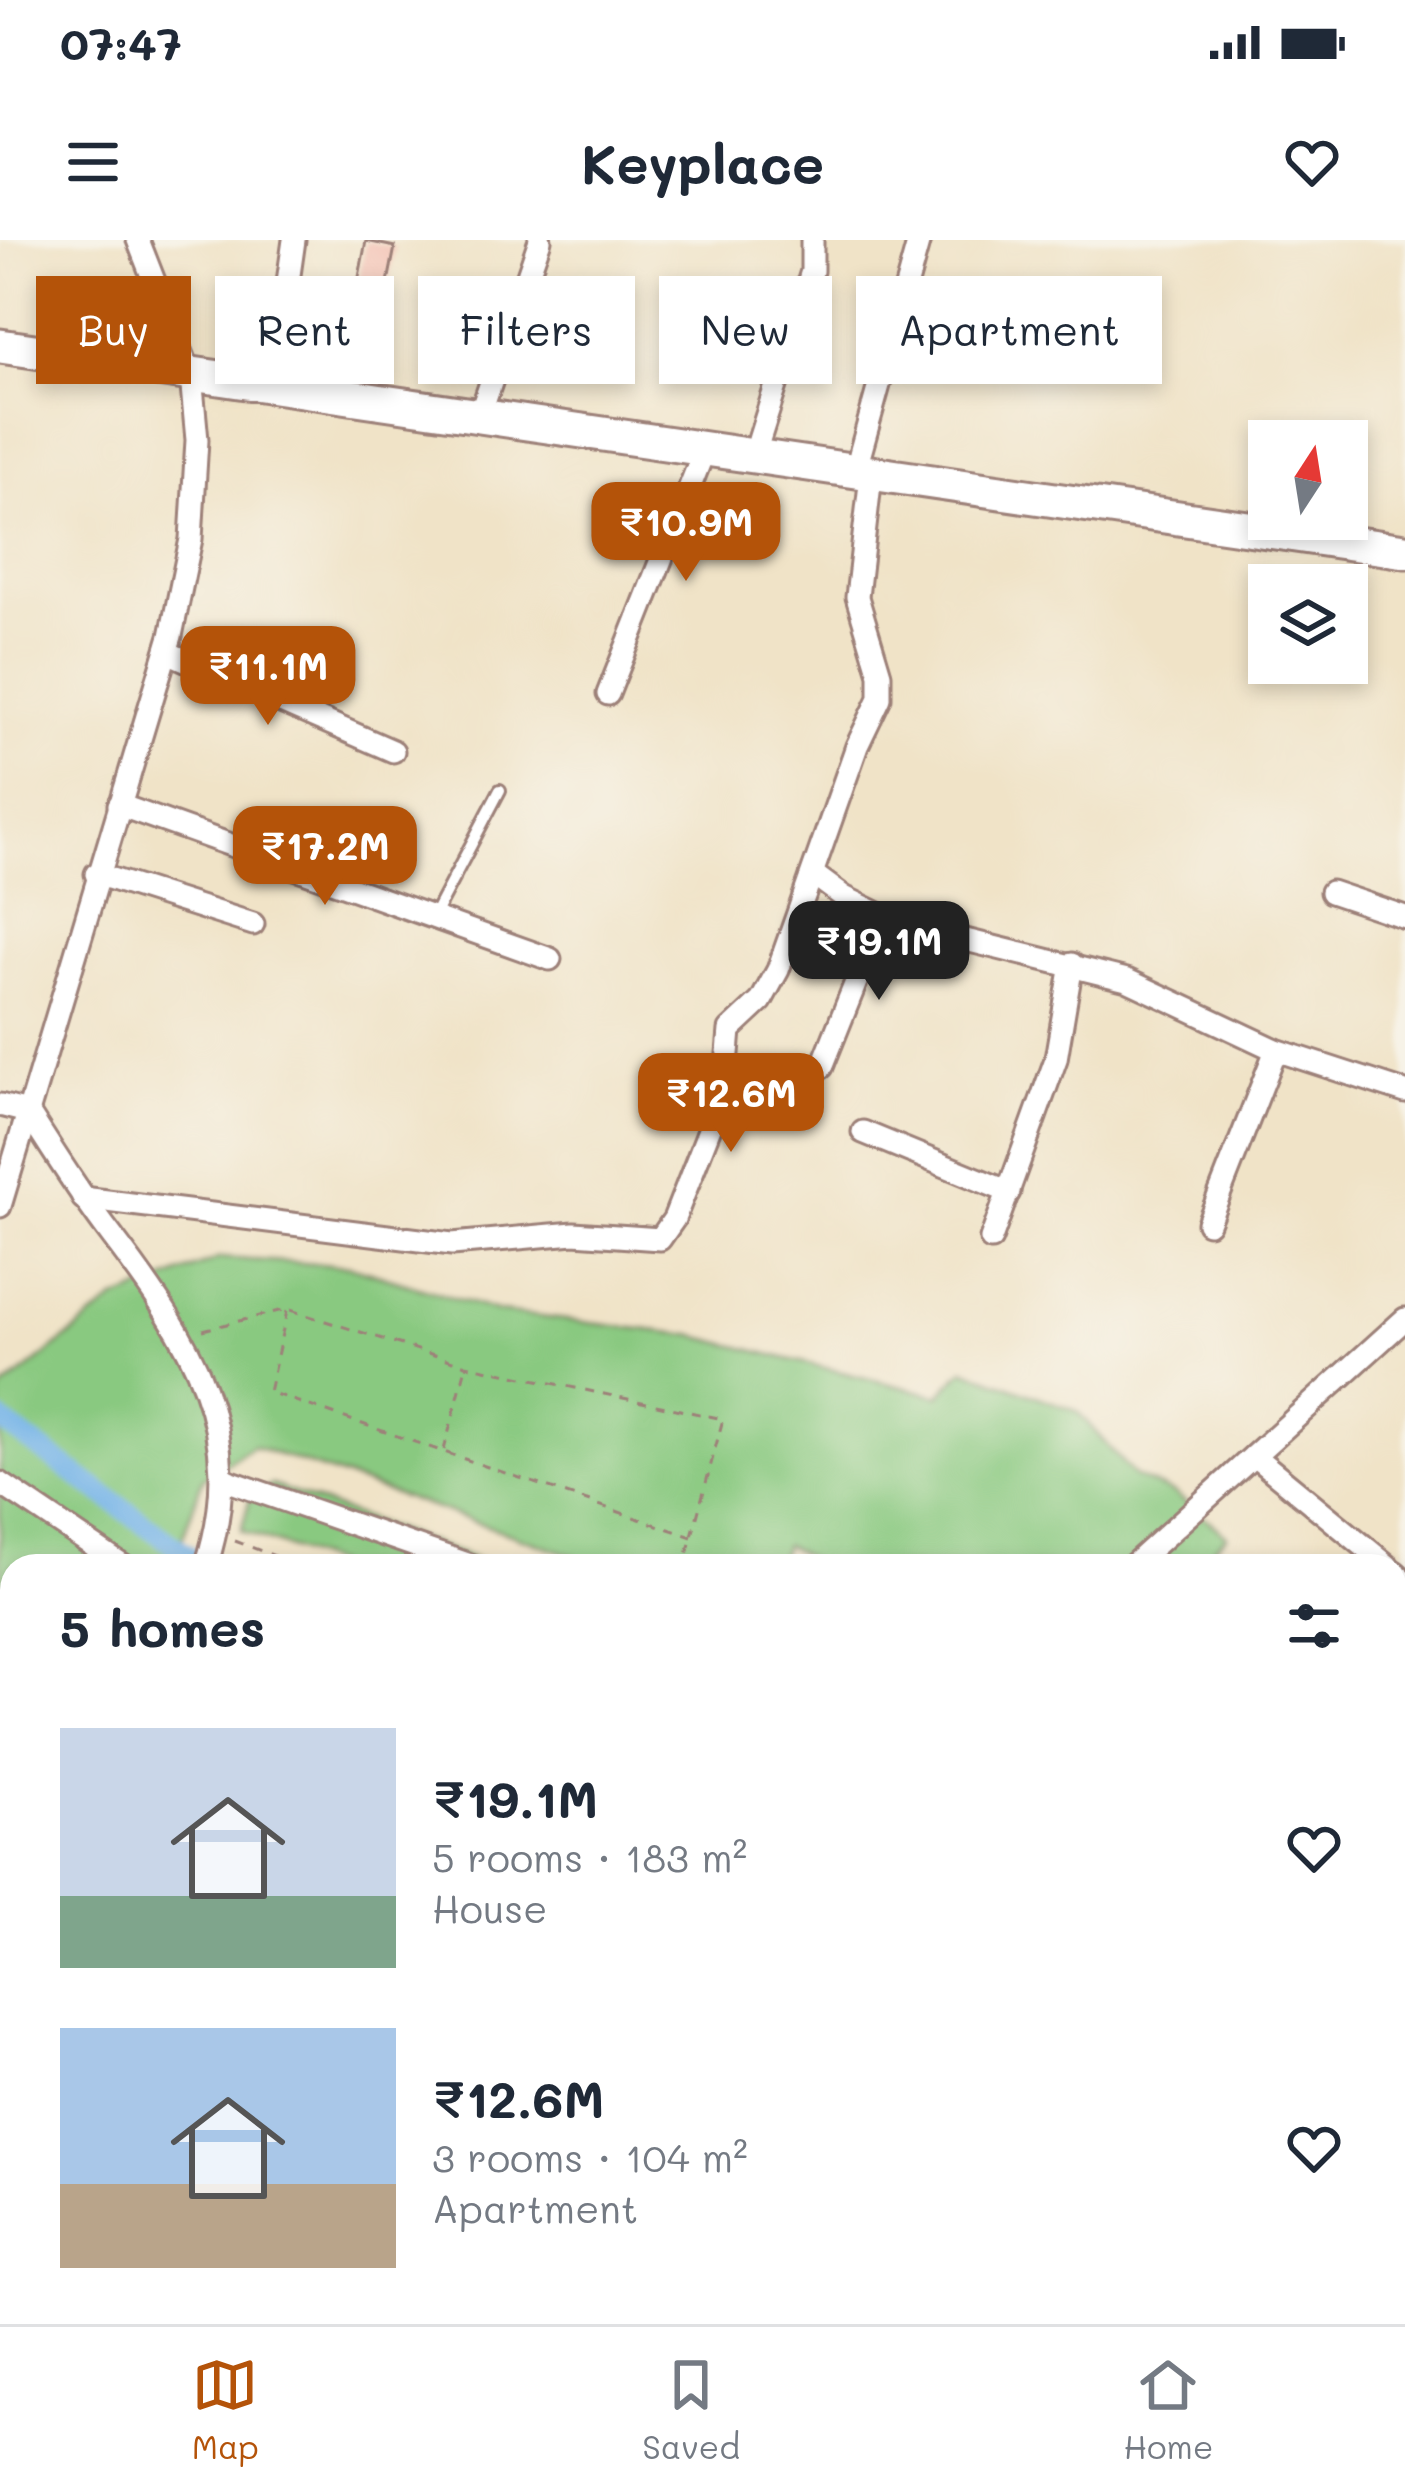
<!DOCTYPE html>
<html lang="en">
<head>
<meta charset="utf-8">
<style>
  body { margin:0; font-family:Mali,sans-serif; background:#f6f6f7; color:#1f2937; height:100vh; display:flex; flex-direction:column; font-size:45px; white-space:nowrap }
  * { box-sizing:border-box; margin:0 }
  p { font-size:39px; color:#747a83 }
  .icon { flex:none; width:66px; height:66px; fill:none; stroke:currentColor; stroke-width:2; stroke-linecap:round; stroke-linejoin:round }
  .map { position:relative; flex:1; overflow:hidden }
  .drawer { position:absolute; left:0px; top:1314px; width:1407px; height:771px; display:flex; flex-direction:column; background:#fff; border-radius:36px 36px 0 0; box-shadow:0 6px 18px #0003 }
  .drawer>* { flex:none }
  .top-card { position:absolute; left:36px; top:36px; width:1335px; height:108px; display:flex; gap:24px }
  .needle { width:78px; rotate:12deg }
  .buttons { position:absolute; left:1248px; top:180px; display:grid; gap:24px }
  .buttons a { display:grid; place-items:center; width:120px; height:120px; border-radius:0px; background:#fff; box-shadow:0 6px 18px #0003; font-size:60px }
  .price { position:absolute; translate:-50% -102px; padding:0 27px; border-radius:24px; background:#b45309; color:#fff; font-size:39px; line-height:78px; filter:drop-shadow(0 3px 6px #0008) }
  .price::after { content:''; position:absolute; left:50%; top:72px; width:36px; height:27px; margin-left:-18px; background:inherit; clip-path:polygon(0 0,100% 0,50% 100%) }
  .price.active { background:#222; color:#fff }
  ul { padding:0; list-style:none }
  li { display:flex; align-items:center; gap:36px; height:300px; padding:0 60px }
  li span { display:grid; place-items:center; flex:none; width:336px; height:240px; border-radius:0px; color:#555 }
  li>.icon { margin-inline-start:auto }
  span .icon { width:144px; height:144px; fill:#fffc; stroke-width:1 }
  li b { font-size:51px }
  h2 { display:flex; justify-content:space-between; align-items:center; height:144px; padding:0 60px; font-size:51px }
  .pill { padding:0 42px; border-radius:0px; background:#fff; box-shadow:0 6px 18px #0003; font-size:42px; line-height:108px }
  .pill.active { background:#b45309; color:#fff }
  .status { display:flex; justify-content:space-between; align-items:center; height:84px; padding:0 60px; background:#fff; direction:ltr }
  .status svg { height:33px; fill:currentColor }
  header { display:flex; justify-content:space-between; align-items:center; height:156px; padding:0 60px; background:#fff; font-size:54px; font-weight:800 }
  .dock { display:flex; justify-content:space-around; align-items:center; height:168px; border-top:3px solid #e0e1e3; background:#fff; font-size:33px; color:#747a83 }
  .dock a { display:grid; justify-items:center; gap:6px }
  .dock .active { color:#b45309 }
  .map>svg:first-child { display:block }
</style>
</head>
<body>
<div class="status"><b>07:47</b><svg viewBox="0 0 49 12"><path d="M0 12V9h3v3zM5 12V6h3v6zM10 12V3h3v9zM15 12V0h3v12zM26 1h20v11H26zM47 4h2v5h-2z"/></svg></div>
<header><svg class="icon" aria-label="menu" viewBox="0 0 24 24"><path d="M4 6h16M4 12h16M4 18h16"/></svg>Keyplace<svg class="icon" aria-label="heart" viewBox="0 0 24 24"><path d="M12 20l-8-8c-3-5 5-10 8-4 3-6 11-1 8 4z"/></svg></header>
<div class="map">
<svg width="1405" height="2084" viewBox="0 0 1405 2084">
  <rect width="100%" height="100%" fill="#f7f3e8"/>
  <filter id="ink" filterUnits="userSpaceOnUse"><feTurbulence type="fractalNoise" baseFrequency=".00833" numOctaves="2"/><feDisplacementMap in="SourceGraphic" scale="24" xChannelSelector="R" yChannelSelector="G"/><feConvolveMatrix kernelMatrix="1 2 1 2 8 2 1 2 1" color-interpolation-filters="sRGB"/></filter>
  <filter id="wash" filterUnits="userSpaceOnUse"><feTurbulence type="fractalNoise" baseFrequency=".004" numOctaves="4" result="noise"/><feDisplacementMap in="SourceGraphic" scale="48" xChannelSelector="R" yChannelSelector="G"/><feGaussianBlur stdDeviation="2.7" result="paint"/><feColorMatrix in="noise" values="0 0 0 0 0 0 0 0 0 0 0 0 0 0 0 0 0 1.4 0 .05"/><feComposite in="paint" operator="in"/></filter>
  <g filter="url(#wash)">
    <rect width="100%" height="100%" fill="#f0e3c7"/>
    <g fill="#89c980" stroke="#6a7456" stroke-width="3">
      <polygon points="220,1018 350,1026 499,1072 691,1095 939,1156 964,1129 1077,1171 1135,1237 1174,1253 1227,1295 1195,1326 822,1326 785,1305 777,1326 604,1326 253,1206 203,1238 173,1326 12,1326 12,1666 0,1662 0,1151 115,1060"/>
      <polygon points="272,1245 494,1326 340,1326 241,1291 251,1254"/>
    </g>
    <polygon fill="#74b4e8" stroke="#5f6a8a" stroke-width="3" points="165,2073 1011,2073 1006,2084 196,2084"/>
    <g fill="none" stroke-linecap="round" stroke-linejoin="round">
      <g stroke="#74b4e8" stroke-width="21">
        <polyline points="0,1180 203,1326"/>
        <polyline points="0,1679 12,1683"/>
      </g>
    </g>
    <g id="blocks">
      <polygon fill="#f3b2a4" points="366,1 395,7 381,78 352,73"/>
    </g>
  </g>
  <g filter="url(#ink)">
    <use href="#blocks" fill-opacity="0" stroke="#9d8179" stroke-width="3"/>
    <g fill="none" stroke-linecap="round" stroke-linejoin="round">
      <defs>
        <polyline id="service" points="433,677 500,550"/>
        <g id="minor">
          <polyline points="275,133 294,0"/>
          <polyline points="484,163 540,0"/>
          <polyline points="759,200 812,31 812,0"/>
          <polyline points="860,214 919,0"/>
          <polyline points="167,412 393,511"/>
          <polyline points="608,454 704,211"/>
          <polyline points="119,565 550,719"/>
          <polyline points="96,634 253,684"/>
          <polyline points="813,634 844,657 897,683 1127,740 1276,810 1405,852"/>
          <polyline points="1331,652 1405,677"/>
          <polyline points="822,827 882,677"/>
          <path d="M0 865 28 872C55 914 81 956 111 995 190 1099 250 1190 206 1326"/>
          <polyline points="863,892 1009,952"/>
          <polyline points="83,958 452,1004 574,993 660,999 674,979 725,849 730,790 761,761 778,730 857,506 880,458 880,434 857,357 871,235"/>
          <polyline points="0,966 171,396 191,299 197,200 191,136 138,0"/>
          <polyline points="1208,983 1276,810"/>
          <polyline points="991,999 1056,819 1072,724"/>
          <polyline points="1254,1216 1388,1326"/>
          <polyline points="223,1239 473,1326"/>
          <polyline points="0,1243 123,1326"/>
          <polyline points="1132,1326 1405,1079"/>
          <polyline points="1395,1332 1405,1341"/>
          <polyline points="1395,1734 1405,1737"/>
          <polyline points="0,1903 12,1869"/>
          <polyline points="0,2062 12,2068"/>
          <polyline points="21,2073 43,2084"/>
          <polyline points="1180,2073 1204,2084"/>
          <polyline points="1082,2084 1087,2073"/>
        </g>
        <polyline id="primary" points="0,106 1405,311"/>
      </defs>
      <use href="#service" stroke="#9d8179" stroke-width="16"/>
      <use href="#minor" stroke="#9d8179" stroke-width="27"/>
      <use href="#primary" stroke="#9d8179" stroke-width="39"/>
      <g stroke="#9d8179" stroke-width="3" stroke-dasharray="9 9" stroke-linecap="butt">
        <polyline points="287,1071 269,1152 692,1297"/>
        <polyline points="203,1090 287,1069 466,1125 723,1179 684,1326"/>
        <polyline points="444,1210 466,1127"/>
        <polyline points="235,1301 301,1326"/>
        <polyline points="0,1651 12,1655"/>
        <polyline points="0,2022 12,1985"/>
        <polyline points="0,2024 12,2029"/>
        <polyline points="138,2073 169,2084"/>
      </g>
      <use href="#service" stroke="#fff" stroke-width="10"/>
      <use href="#minor" stroke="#fff" stroke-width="21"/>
      <use href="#primary" stroke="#fff" stroke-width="33"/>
    </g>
  </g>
</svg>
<div class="buttons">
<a><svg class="needle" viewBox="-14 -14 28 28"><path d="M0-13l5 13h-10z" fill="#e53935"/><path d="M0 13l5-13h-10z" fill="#747a83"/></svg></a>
<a><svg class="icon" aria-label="layers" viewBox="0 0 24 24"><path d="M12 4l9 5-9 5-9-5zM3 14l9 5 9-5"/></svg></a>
</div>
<b class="price" style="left:686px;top:344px">₹10.9M</b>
<b class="price" style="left:268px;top:488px">₹11.1M</b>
<b class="price" style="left:325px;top:668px">₹17.2M</b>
<b class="price active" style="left:879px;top:763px">₹19.1M</b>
<b class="price" style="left:731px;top:915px">₹12.6M</b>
<div class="top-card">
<a class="pill active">Buy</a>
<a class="pill">Rent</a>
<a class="pill">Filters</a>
<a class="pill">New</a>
<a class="pill">Apartment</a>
</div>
<section class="drawer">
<h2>5 homes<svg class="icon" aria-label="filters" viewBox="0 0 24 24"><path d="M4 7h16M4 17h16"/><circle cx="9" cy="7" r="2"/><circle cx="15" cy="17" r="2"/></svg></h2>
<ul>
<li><span style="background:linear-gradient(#c9d6e8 70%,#7fa58c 0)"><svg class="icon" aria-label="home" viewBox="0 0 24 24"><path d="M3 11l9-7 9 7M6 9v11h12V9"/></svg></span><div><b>₹19.1M</b><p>5 rooms · 183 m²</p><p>House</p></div><svg class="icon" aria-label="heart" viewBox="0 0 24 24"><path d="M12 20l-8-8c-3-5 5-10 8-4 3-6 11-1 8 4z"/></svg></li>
<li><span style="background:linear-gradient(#a9c7e8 65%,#b9a48a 0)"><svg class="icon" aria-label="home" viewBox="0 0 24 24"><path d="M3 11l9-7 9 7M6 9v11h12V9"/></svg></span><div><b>₹12.6M</b><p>3 rooms · 104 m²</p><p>Apartment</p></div><svg class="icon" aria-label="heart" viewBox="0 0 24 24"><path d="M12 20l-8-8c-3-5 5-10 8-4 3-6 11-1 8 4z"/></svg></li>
</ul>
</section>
</div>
<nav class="dock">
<a class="active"><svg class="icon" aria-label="map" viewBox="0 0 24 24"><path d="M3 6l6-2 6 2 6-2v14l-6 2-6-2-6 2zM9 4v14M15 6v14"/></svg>Map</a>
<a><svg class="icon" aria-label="saved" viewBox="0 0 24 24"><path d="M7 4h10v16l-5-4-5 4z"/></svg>Saved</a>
<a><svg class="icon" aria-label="home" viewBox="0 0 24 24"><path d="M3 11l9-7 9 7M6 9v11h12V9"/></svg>Home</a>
</nav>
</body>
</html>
